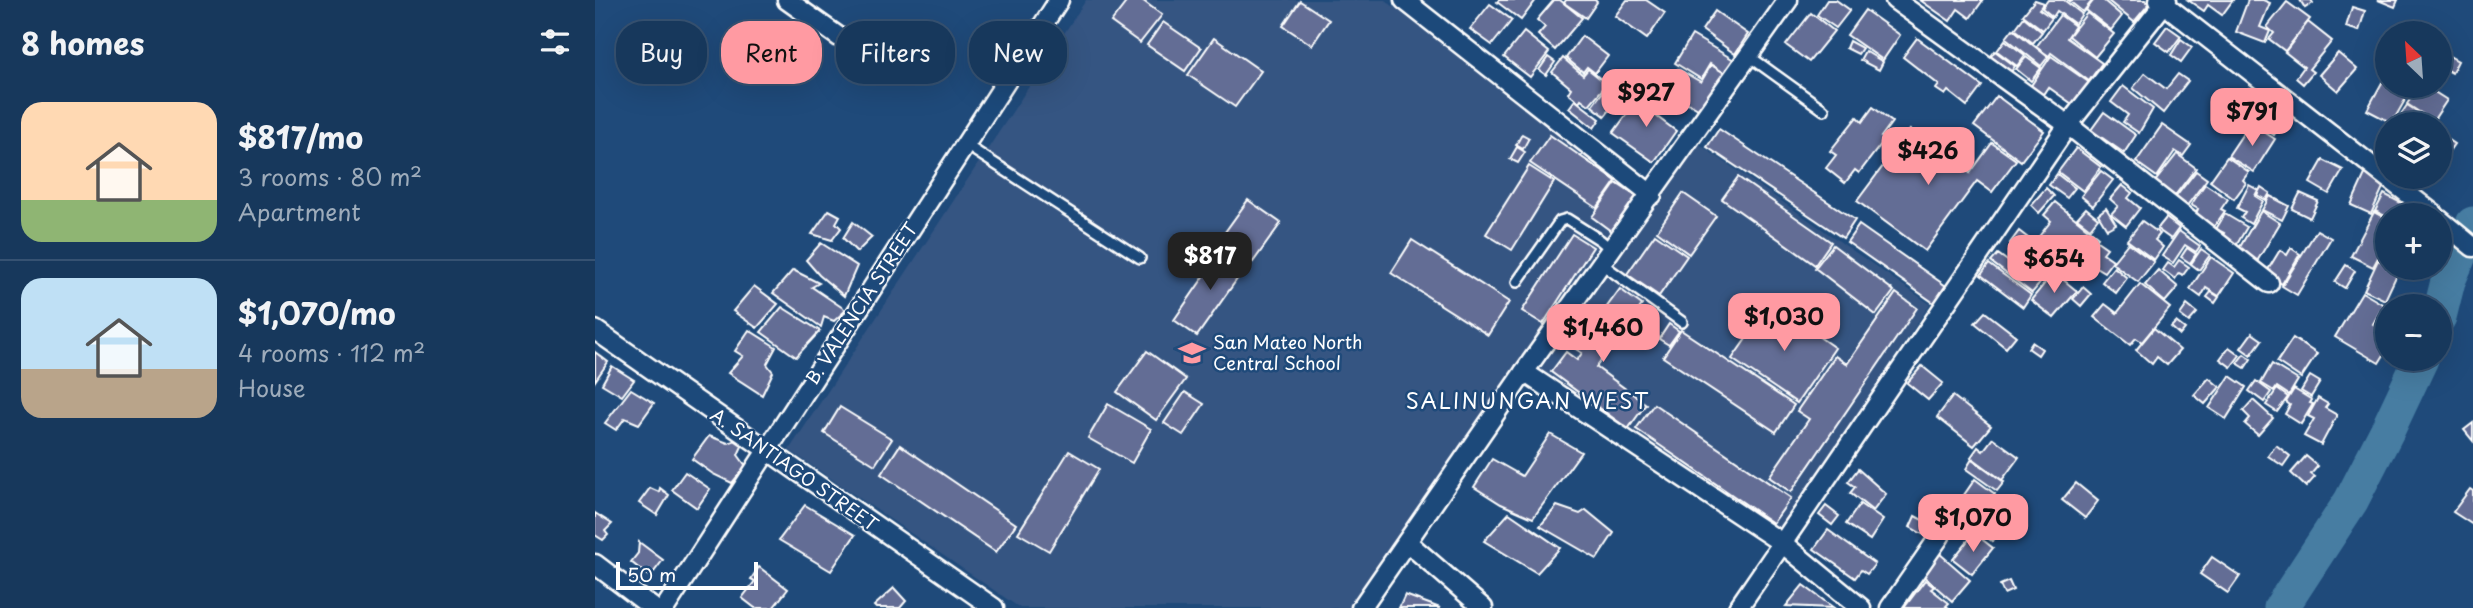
<!DOCTYPE html>
<html lang="en">
<head>
<meta charset="utf-8">
<style>
  body { margin:0; font-family:"Playpen Sans",sans-serif; background:#203f62; color:#f1f3f6; height:100vh; display:flex; flex-direction:column; font-size:26px; white-space:nowrap }
  * { box-sizing:border-box; margin:0 }
  p { font-size:23px; color:#9eacbb }
  .icon { flex:none; width:38px; height:38px; fill:none; stroke:currentColor; stroke-width:2; stroke-linecap:round; stroke-linejoin:round }
  .map { position:relative; flex:1; overflow:hidden }
  .side { display:flex; flex-direction:column; background:#17385c; width:595px }
  .side>* { flex:none }
  .banner { position:absolute; left:21px; top:21px; width:665px; height:63px; display:flex; gap:14px }
  .needle { width:46px; rotate:335deg }
  .fabs { position:absolute; left:1780px; top:21px; display:grid; gap:14px }
  .fabs a { display:grid; place-items:center; width:77px; height:77px; border-radius:50%; background:#17385c; box-shadow:0 7px 28px #0002,0 0 0 2px #365272; font-size:35px }
  .scale { position:absolute; left:21px; bottom:18px; width:142px; box-sizing:border-box; padding-left:7px; border:4px solid #fff; border-top:0; font-size:19px; line-height:24px; white-space:nowrap; color:#fff; -webkit-text-stroke:5px #1f4a7a; paint-order:stroke }
  .price { position:absolute; translate:-50% -60px; padding:0 16px; border-radius:14px; background:#ff9aa2; color:#111; font-size:23px; line-height:46px; filter:drop-shadow(0 2px 4px #0008) }
  .price::after { content:''; position:absolute; left:50%; top:42px; width:21px; height:16px; margin-left:-10px; background:inherit; clip-path:polygon(0 0,100% 0,50% 100%) }
  .price.current { background:#222; color:#fff }
  ul { padding:0; list-style:none }
  li { display:flex; align-items:center; gap:21px; height:175px; padding:0 21px }
  li+li { border-top:2px solid #365272 }
  li span { display:grid; place-items:center; flex:none; width:196px; height:140px; border-radius:21px; color:#555 }
  li>.icon { margin-inline-start:auto }
  span .icon { width:84px; height:84px; fill:#fffc; stroke-width:1 }
  li b { font-size:30px }
  h2 { display:flex; justify-content:space-between; align-items:center; height:84px; padding:0 21px; font-size:30px }
  .chip { padding:0 24px; border-radius:28px; background:#17385c; box-shadow:0 7px 28px #0002,0 0 0 2px #365272; font-size:24px; line-height:63px }
  .chip.current { background:#ff9aa2; color:#111 }
  main { display:flex; flex:1; min-height:0 }
  .map>svg:first-child { display:block }
</style>
</head>
<body>
<main>
<section class="side">
<h2>8 homes<svg class="icon" aria-label="filters" viewBox="0 0 24 24"><path d="M4 7h16M4 17h16"/><circle cx="9" cy="7" r="2"/><circle cx="15" cy="17" r="2"/></svg></h2>
<ul>
<li><span style="background:linear-gradient(#ffd9b3 70%,#8fb573 0)"><svg class="icon" aria-label="home" viewBox="0 0 24 24"><path d="M3 11l9-7 9 7M6 9v11h12V9"/></svg></span><div><b>$817/mo</b><p>3 rooms · 80 m²</p><p>Apartment</p></div></li>
<li><span style="background:linear-gradient(#bfe0f5 65%,#b9a48a 0)"><svg class="icon" aria-label="home" viewBox="0 0 24 24"><path d="M3 11l9-7 9 7M6 9v11h12V9"/></svg></span><div><b>$1,070/mo</b><p>4 rooms · 112 m²</p><p>House</p></div></li>
</ul>
</section>
<div class="map">
<svg width="1878" height="608" viewBox="0 0 1878 608">
  <rect width="100%" height="100%" fill="#1f4a7a"/>
  <filter id="ink" filterUnits="userSpaceOnUse"><feTurbulence type="fractalNoise" baseFrequency=".0143" numOctaves="2"/><feDisplacementMap in="SourceGraphic" scale="14" xChannelSelector="R" yChannelSelector="G"/><feConvolveMatrix kernelMatrix="1 2 1 2 8 2 1 2 1" color-interpolation-filters="sRGB"/></filter>
  <g filter="url(#ink)">
    <g fill="#345482">
      <polygon points="491,0 790,0 1045,197 755,608 425,608 194,450"/>
      <polygon points="1101,142 1335,304 1183,534 943,373"/>
    </g>
    <g fill="none" stroke-linecap="round" stroke-linejoin="round">
      <g stroke="#467da2" stroke-width="35">
        <polyline points="1844,317 1853,281 1878,224"/>
        <polyline points="1686,608 1756,501 1794,427 1826,359"/>
      </g>
    </g>
    <g fill="#646d95" stroke="#fff" stroke-width="2">
      <polygon points="533,0 547,0 567,15 545,43 516,22"/>
      <polygon points="904,0 941,0 926,20 902,2"/>
      <polygon points="959,0 965,0 987,18 960,50 943,35 950,27 942,20"/>
      <polygon points="971,0 1000,0 1002,2 991,18 969,3"/>
      <polygon points="1032,0 1051,0 1070,13 1052,39 1020,16"/>
      <polygon points="1232,0 1241,0 1255,10 1241,28 1222,15"/>
      <polygon points="1325,0 1388,0 1375,18 1363,9 1355,21"/>
      <polygon points="1440,0 1449,3 1444,9 1457,18 1448,30 1428,15"/>
      <polygon points="1453,0 1469,0 1487,14 1480,24 1462,11 1458,17 1447,8"/>
      <polygon points="1473,0 1498,0 1488,12"/>
      <polygon points="1499,0 1508,0 1527,16 1516,30 1491,10"/>
      <polygon points="1512,0 1550,0 1554,4 1539,22"/>
      <polygon points="1593,0 1638,0 1627,15 1613,5 1609,11"/>
      <polygon points="1653,0 1668,0 1675,3 1665,27 1675,31 1670,43 1641,32"/>
      <polygon points="1705,0 1716,0 1718,3 1710,8"/>
      <polygon points="1783,0 1803,0 1800,7"/>
      <polygon points="705,1 734,20 717,45 688,26"/>
      <polygon points="1692,2 1715,19 1690,51 1674,39 1679,33 1672,27"/>
      <polygon points="895,4 917,20 897,45 875,29"/>
      <polygon points="1757,7 1770,11 1764,31 1751,27"/>
      <polygon points="1270,10 1305,35 1288,60 1252,35"/>
      <polygon points="1120,11 1153,34 1140,54 1107,30"/>
      <polygon points="1216,13 1239,31 1214,62 1191,45"/>
      <polygon points="1492,13 1519,34 1500,57 1474,36"/>
      <polygon points="1465,15 1480,26 1472,38 1507,63 1494,81 1456,53 1454,56 1441,47"/>
      <polygon points="1429,17 1447,32 1438,43 1420,29"/>
      <polygon points="568,22 606,48 590,71 552,45"/>
      <polygon points="1713,22 1737,41 1714,69 1718,72 1708,84 1701,78 1709,67 1690,52"/>
      <polygon points="1572,26 1586,36 1574,52 1560,42"/>
      <polygon points="1418,29 1453,57 1446,66 1411,38"/>
      <polygon points="929,32 954,52 935,77 909,57"/>
      <polygon points="1097,35 1139,60 1131,74 1115,64 1106,79 1080,63"/>
      <polygon points="987,36 1013,56 1000,73 992,67 988,72 971,58"/>
      <polygon points="619,38 666,71 640,107 593,75"/>
      <polygon points="1322,38 1387,86 1372,106 1353,91 1350,95 1341,89 1344,85 1308,57"/>
      <polygon points="1586,39 1597,47 1586,62 1576,55"/>
      <polygon points="1410,40 1430,55 1422,66 1402,51"/>
      <polygon points="1254,41 1267,48 1263,54 1251,48"/>
      <polygon points="1270,51 1288,62 1284,70 1265,60"/>
      <polygon points="1400,51 1420,66 1413,76 1393,60"/>
      <polygon points="1847,52 1863,61 1857,73 1844,66 1844,57"/>
      <polygon points="1743,53 1762,69 1743,91 1724,75"/>
      <polygon points="1456,56 1495,83 1480,106 1453,87 1447,96 1435,87"/>
      <polygon points="953,57 960,62 951,75 944,70"/>
      <polygon points="1431,57 1446,68 1436,81 1421,69"/>
      <polygon points="968,58 988,75 993,69 1012,84 994,105 986,99 984,102 973,93 976,88 957,72"/>
      <polygon points="1116,65 1131,74 1108,112 1071,90 1083,69 1106,82"/>
      <polygon points="1550,73 1571,89 1583,74 1593,81 1568,113 1538,88"/>
      <polygon points="1789,79 1792,81 1792,86 1818,86 1797,123 1772,110"/>
      <polygon points="1528,86 1558,109 1544,133 1528,122 1533,115 1516,102"/>
      <polygon points="1824,86 1830,86 1852,100 1838,121 1812,104"/>
      <polygon points="1011,88 1024,99 1010,116 997,106"/>
      <polygon points="1654,88 1667,97 1652,120 1639,111"/>
      <polygon points="1060,93 1072,101 1061,116 1081,131 1059,162 1018,133 1040,103 1049,109"/>
      <polygon points="1673,95 1696,110 1679,135 1656,120"/>
      <polygon points="1402,96 1449,131 1426,161 1379,126"/>
      <polygon points="980,100 1005,119 999,128 974,108"/>
      <polygon points="1812,105 1831,117 1826,124 1801,122"/>
      <polygon points="1278,107 1297,122 1286,137 1290,139 1264,173 1260,170 1250,183 1231,168 1241,155 1235,151 1262,117 1267,122"/>
      <polygon points="1509,112 1541,135 1529,153 1496,130"/>
      <polygon points="1655,123 1680,139 1659,172 1633,156"/>
      <polygon points="1567,125 1596,145 1588,156 1580,151 1562,177 1541,162"/>
      <polygon points="1124,129 1260,220 1248,238 1112,147"/>
      <polygon points="1315,130 1375,173 1397,143 1421,160 1397,192 1382,181 1330,251 1262,201"/>
      <polygon points="927,134 934,138 928,149 921,145"/>
      <polygon points="1844,134 1859,144 1852,154 1844,149"/>
      <polygon points="955,135 1021,181 1002,208 935,163"/>
      <polygon points="922,147 930,152 923,163 915,159"/>
      <polygon points="1481,148 1506,167 1488,191 1463,172"/>
      <polygon points="1582,154 1601,168 1578,198 1559,183"/>
      <polygon points="1632,157 1654,172 1648,180 1651,183 1639,199 1615,181"/>
      <polygon points="1728,160 1748,170 1734,194 1715,183"/>
      <polygon points="934,166 959,182 917,250 891,234"/>
      <polygon points="1506,171 1518,180 1498,206 1486,196"/>
      <polygon points="1601,171 1612,179 1591,207 1580,198"/>
      <polygon points="1462,174 1480,188 1472,198 1454,185"/>
      <polygon points="1770,174 1790,183 1776,214 1756,205"/>
      <polygon points="1143,177 1236,242 1220,265 1127,199"/>
      <polygon points="1021,183 1042,197 1016,231 997,217"/>
      <polygon points="1610,184 1633,199 1626,209 1630,211 1618,228 1600,216 1603,209 1596,205"/>
      <polygon points="1527,185 1537,193 1533,198 1545,208 1531,226 1516,214 1523,206 1515,199"/>
      <polygon points="1654,185 1663,190 1660,196 1668,201 1656,224 1646,218 1650,212 1642,208"/>
      <polygon points="1666,187 1675,193 1671,200 1662,195"/>
      <polygon points="1451,188 1459,196 1444,213 1436,205"/>
      <polygon points="1088,193 1121,216 1094,254 1062,231"/>
      <polygon points="1705,193 1723,201 1715,218 1697,209"/>
      <polygon points="1789,194 1810,205 1805,215 1792,215 1792,217 1780,211"/>
      <polygon points="1675,196 1694,206 1687,220 1667,210"/>
      <polygon points="653,200 686,223 658,262 625,239"/>
      <polygon points="1460,202 1503,237 1478,268 1442,239 1456,221 1449,215"/>
      <polygon points="1491,208 1503,218 1495,228 1482,218"/>
      <polygon points="1511,208 1521,224 1512,229 1503,214"/>
      <polygon points="234,210 245,216 241,223 246,228 237,240 217,234"/>
      <polygon points="1666,211 1685,223 1661,263 1642,252"/>
      <polygon points="1779,212 1792,219 1792,241 1778,267 1756,256"/>
      <polygon points="1630,214 1652,227 1641,246 1626,238 1629,233 1621,229"/>
      <polygon points="1571,218 1584,228 1576,239 1562,229"/>
      <polygon points="1547,221 1565,234 1560,240 1568,247 1559,260 1532,240"/>
      <polygon points="258,222 277,237 262,252 248,238"/>
      <polygon points="1264,225 1351,286 1339,303 1252,242"/>
      <polygon points="1722,230 1736,238 1702,295 1687,286"/>
      <polygon points="1424,231 1464,262 1450,280 1435,268 1431,273 1417,261 1425,251 1415,243"/>
      <polygon points="1584,231 1605,246 1601,252 1590,245 1578,263 1567,256"/>
      <polygon points="977,234 998,247 948,324 927,311"/>
      <polygon points="1060,234 1092,256 1064,296 1032,274"/>
      <polygon points="817,240 914,302 893,335 796,273"/>
      <polygon points="1502,241 1512,248 1508,253 1518,260 1509,272 1494,263 1498,258 1493,254"/>
      <polygon points="226,243 262,266 249,296 224,275 211,260"/>
      <polygon points="1533,243 1559,262 1543,282 1517,263"/>
      <polygon points="1238,245 1299,291 1281,315 1220,268"/>
      <polygon points="1592,248 1601,254 1595,263 1586,257"/>
      <polygon points="1696,248 1705,254 1687,284 1671,273 1685,250 1692,255"/>
      <polygon points="628,249 652,265 602,336 579,320"/>
      <polygon points="1606,249 1615,255 1604,270 1596,264"/>
      <polygon points="1403,254 1433,276 1436,271 1448,280 1437,293 1396,262"/>
      <polygon points="1616,257 1639,273 1624,296 1611,288 1606,297 1595,289"/>
      <polygon points="1584,260 1594,267 1588,275 1584,273 1580,279 1568,270 1573,263 1579,267"/>
      <polygon points="1783,260 1792,264 1792,268 1804,270 1790,300 1769,290"/>
      <polygon points="1394,264 1436,295 1428,307 1386,275"/>
      <polygon points="1751,265 1760,271 1750,288 1740,282"/>
      <polygon points="1519,267 1532,278 1521,293 1507,282"/>
      <polygon points="198,270 224,283 217,287 251,310 239,321 229,317 226,327 178,293"/>
      <polygon points="1563,270 1583,287 1570,302 1550,285"/>
      <polygon points="1459,272 1482,291 1459,318 1436,300"/>
      <polygon points="1545,284 1575,308 1547,342 1541,338 1535,345 1499,317 1510,304 1522,313"/>
      <polygon points="159,286 183,304 162,328 138,311"/>
      <polygon points="1488,287 1496,294 1486,306 1478,299"/>
      <polygon points="1025,289 1047,305 1001,367 1051,404 1033,429 956,372 971,352 982,360 987,353 979,348 990,333 998,339 1006,328 1000,323"/>
      <polygon points="1616,292 1624,297 1620,303 1612,297"/>
      <polygon points="1767,292 1789,305 1778,324 1792,332 1792,350 1784,363 1740,337"/>
      <polygon points="1301,293 1322,308 1196,492 1174,477 1214,419 1202,411 1240,356 1252,364"/>
      <polygon points="1176,303 1240,348 1202,403 1137,359"/>
      <polygon points="1592,305 1602,313 1594,322 1585,315"/>
      <polygon points="187,307 225,331 201,357 166,332"/>
      <polygon points="1390,312 1421,336 1411,348 1380,323"/>
      <polygon points="1581,322 1590,329 1585,335 1576,327"/>
      <polygon points="1074,324 1084,331 1074,345 1064,339"/>
      <polygon points="1559,328 1585,350 1572,365 1562,357 1557,364 1541,350"/>
      <polygon points="154,330 181,347 172,364 178,372 167,395 133,373 148,356 140,351"/>
      <polygon points="1086,330 1199,405 1181,432 1068,357"/>
      <polygon points="1657,333 1667,340 1656,355 1646,348"/>
      <polygon points="1698,338 1722,354 1706,378 1682,362"/>
      <polygon points="1437,342 1447,349 1443,355 1433,348"/>
      <polygon points="1634,347 1645,355 1636,367 1625,359"/>
      <polygon points="552,351 591,379 561,420 522,392"/>
      <polygon points="0,352 13,362 0,381"/>
      <polygon points="1649,354 1656,359 1650,368 1642,363"/>
      <polygon points="1677,364 1703,380 1694,395 1682,387 1679,391 1666,383"/>
      <polygon points="17,366 39,380 27,396 7,384"/>
      <polygon points="1327,366 1348,383 1333,400 1312,383"/>
      <polygon points="1635,376 1651,387 1631,419 1614,408"/>
      <polygon points="1715,376 1725,382 1716,397 1706,391"/>
      <polygon points="1614,378 1625,387 1610,404 1599,395"/>
      <polygon points="1661,381 1676,392 1669,402 1654,391"/>
      <polygon points="36,389 59,403 44,424 30,418 21,430 10,423"/>
      <polygon points="1682,389 1693,397 1682,412 1671,405"/>
      <polygon points="1699,389 1717,400 1715,403 1718,404 1706,424 1690,414 1695,405 1691,402"/>
      <polygon points="590,392 609,404 588,435 569,423"/>
      <polygon points="1358,396 1396,426 1379,446 1342,417"/>
      <polygon points="1723,398 1733,404 1730,408 1742,415 1726,445 1709,436 1719,419 1713,416"/>
      <polygon points="1658,400 1678,418 1663,435 1650,424 1655,418 1648,411"/>
      <polygon points="513,404 556,429 537,463 493,438"/>
      <polygon points="1059,404 1196,498 1178,523 1041,429"/>
      <polygon points="245,407 297,439 280,465 229,433"/>
      <polygon points="1878,423 1878,441 1869,430"/>
      <polygon points="955,434 986,452 938,518 906,504 879,487 897,459 927,476"/>
      <polygon points="114,436 133,443 141,440 148,444 143,455 151,466 137,483 118,474 97,459"/>
      <polygon points="1398,438 1424,457 1407,480 1376,457 1383,447 1388,451"/>
      <polygon points="305,445 421,524 401,552 286,474"/>
      <polygon points="1681,445 1695,456 1688,466 1673,456"/>
      <polygon points="474,451 504,469 454,551 423,533"/>
      <polygon points="1711,456 1723,466 1716,474 1720,477 1711,487 1696,473"/>
      <polygon points="1377,459 1409,482 1402,491 1371,469"/>
      <polygon points="1263,469 1291,494 1278,511 1255,493 1260,487 1253,482"/>
      <polygon points="90,472 115,489 102,508 77,490"/>
      <polygon points="1380,479 1400,494 1373,533 1353,518"/>
      <polygon points="1481,483 1503,501 1490,518 1467,500"/>
      <polygon points="55,488 64,492 65,488 74,495 62,515 44,503"/>
      <polygon points="1875,489 1878,491 1878,525 1858,512"/>
      <polygon points="1265,504 1288,520 1275,540 1251,524"/>
      <polygon points="210,505 260,535 236,571 184,540"/>
      <polygon points="1398,505 1414,516 1397,541 1381,530"/>
      <polygon points="962,506 985,514 991,510 1019,533 1002,559 945,526"/>
      <polygon points="1231,506 1244,516 1237,525 1224,515"/>
      <polygon points="0,513 17,524 10,531 13,535 8,540 0,535"/>
      <polygon points="914,513 965,548 942,573 889,541"/>
      <polygon points="1320,516 1337,525 1331,536 1315,527"/>
      <polygon points="1352,521 1363,528 1357,537 1346,529"/>
      <polygon points="1233,530 1280,564 1272,574 1266,570 1260,578 1219,549"/>
      <polygon points="1379,533 1398,548 1377,574 1358,559"/>
      <polygon points="44,542 68,560 55,577 36,562 43,553"/>
      <polygon points="1344,553 1375,580 1357,601 1326,574"/>
      <polygon points="1617,557 1645,576 1633,593 1605,574"/>
      <polygon points="164,567 193,589 178,608 160,608 147,598 160,581 156,579"/>
      <polygon points="1330,580 1339,587 1336,589 1354,603 1351,606 1354,608 1309,608"/>
      <polygon points="1414,581 1418,590 1409,594 1405,585"/>
      <polygon points="1208,585 1239,608 1191,606"/>
      <polygon points="299,588 311,601 305,608 281,608 279,606"/>
      <polygon points="810,595 845,608 804,608"/>
    </g>
    <g fill="none" stroke-linecap="round" stroke-linejoin="round">
      <defs>
        <g id="service">
          <polyline points="1154,56 1229,110"/>
          <polyline points="371,145 545,258"/>
          <polyline points="1007,264 1087,322"/>
          <polyline points="922,282 965,221 972,219 1005,240 1017,250"/>
        </g>
        <g id="minor">
          <polyline points="192,0 285,66"/>
          <polyline points="809,0 1057,195"/>
          <polyline points="1300,0 1473,125 1674,283"/>
          <polyline points="1564,0 1840,215"/>
          <polyline points="1844,219 1878,247"/>
          <polyline points="0,330 399,608"/>
          <polyline points="929,372 1187,543 1266,608"/>
          <polyline points="812,542 888,608"/>
          <polyline points="0,564 58,608"/>
          <polyline points="70,608 464,0"/>
          <polyline points="766,608 929,372 1193,0"/>
          <polyline points="1143,608 1473,125 1572,0"/>
          <polyline points="1295,608 1345,536"/>
        </g>
      </defs>
      <use href="#service" stroke="#fff" stroke-width="14"/>
      <use href="#minor" stroke="#fff" stroke-width="23"/>
      <use href="#service" stroke="#1f4a7a" stroke-width="9"/>
      <use href="#minor" stroke="#1f4a7a" stroke-width="18"/>
    </g>
  </g>
  <defs>
    <symbol id="school-bare" viewBox="-9 -9 18 18"><path d="M0-5L7-2L0 1L-7-2ZM-4 1L0 2.5L4 1V4Q0 6-4 4Z" fill="#ff9aa2" stroke="#1f4a7a" stroke-width="2.5" paint-order="stroke"/></symbol>
  </defs>
  <g fill-rule="evenodd">
    <use href="#school-bare" x="578" y="334" width="38" height="38"/>
  </g>
  <g text-anchor="middle" stroke-width="5" stroke-linejoin="round" paint-order="stroke">
    <g font-size="18" fill="#fff" stroke="#1f4a7a">
      <text transform="translate(267 304) rotate(-57)" y="6">B. VALENCIA STREET</text>
      <text transform="translate(199 470) rotate(35)" y="6">A. SANTIAGO STREET</text>
    </g>
    <g font-size="18" fill="#fff" stroke="#1f4a7a" text-anchor="start">
      <text x="618" y="349">San Mateo North<tspan x="618" dy="21">Central School</tspan></text>
    </g>
    <g font-size="21" letter-spacing="2" fill="#fff" stroke="#1f4a7a">
      <text x="933" y="409">SALINUNGAN WEST</text>
    </g>
  </g>
</svg>
<div class="fabs">
<a><svg class="needle" viewBox="-14 -14 28 28"><path d="M0-13l5 13h-10z" fill="#e53935"/><path d="M0 13l5-13h-10z" fill="#9eacbb"/></svg></a>
<a><svg class="icon" aria-label="layers" viewBox="0 0 24 24"><path d="M12 4l9 5-9 5-9-5zM3 14l9 5 9-5"/></svg></a>
<a>+</a>
<a>−</a>
</div>
<div class="scale">50 m</div>
<b class="price" style="left:1051px;top:129px">$927</b>
<b class="price" style="left:1657px;top:148px">$791</b>
<b class="price" style="left:1333px;top:187px">$426</b>
<b class="price current" style="left:615px;top:292px">$817</b>
<b class="price" style="left:1459px;top:295px">$654</b>
<b class="price" style="left:1189px;top:353px">$1,030</b>
<b class="price" style="left:1008px;top:364px">$1,460</b>
<b class="price" style="left:1378px;top:554px">$1,070</b>
<div class="banner">
<a class="chip">Buy</a>
<a class="chip current">Rent</a>
<a class="chip">Filters</a>
<a class="chip">New</a>
</div>
</div>
</main>
</body>
</html>
